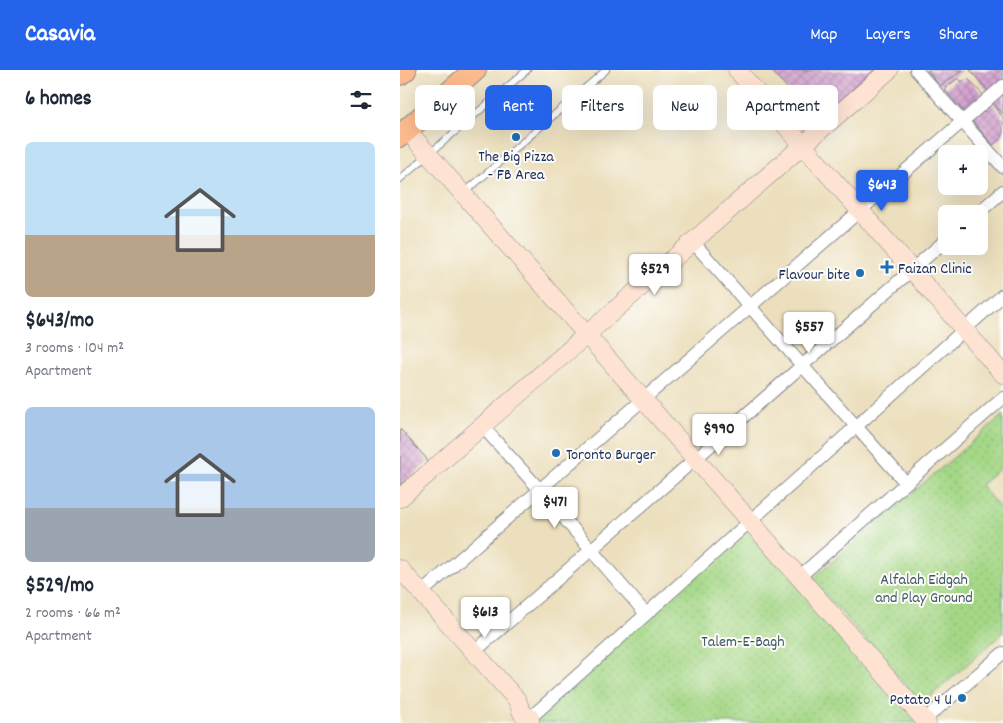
<!DOCTYPE html>
<html lang="en">
<head>
<meta charset="utf-8">
<style>
  body { margin:0; font-family:Dekko,sans-serif; background:#f6f6f7; color:#1f2937; height:100vh; display:flex; flex-direction:column; font-size:19px; white-space:nowrap }
  * { box-sizing:border-box; margin:0 }
  p { font-size:16px; color:#747a83 }
  .icon { flex:none; width:28px; height:28px; fill:none; stroke:currentColor; stroke-width:2; stroke-linecap:round; stroke-linejoin:round }
  .map { position:relative; flex:1; overflow:hidden }
  .side { display:flex; flex-direction:column; background:#fff; width:400px }
  .side>* { flex:none }
  .top-card { position:absolute; left:15px; top:15px; width:475px; height:45px; display:flex; gap:10px }
  .fabs { position:absolute; left:538px; top:75px; display:grid; gap:10px }
  .fabs a { display:grid; place-items:center; width:50px; height:50px; border-radius:8px; background:#fff; box-shadow:0 5px 20px #0002; font-size:25px }
  .price { position:absolute; translate:-50% -42px; padding:0 11px; border-radius:5px; background:#fff; color:#222; font-size:16px; line-height:32px; filter:drop-shadow(0 1px 2px #0008) }
  .price::after { content:''; position:absolute; left:50%; top:30px; width:15px; height:11px; margin-left:-8px; background:inherit; clip-path:polygon(0 0,100% 0,50% 100%) }
  .price.on { background:#2563eb; color:#fff }
  ul { padding:0; list-style:none }
  li { display:grid; align-content:center; gap:10px; height:265px; padding:0 25px }
  li span { display:grid; place-items:center; height:155px; border-radius:8px; color:#555 }
  li>.icon { margin-inline-start:auto }
  span .icon { width:90px; height:90px; fill:#fffc; stroke-width:1 }
  li b { font-size:21px }
  h2 { display:flex; justify-content:space-between; align-items:center; height:60px; padding:0 25px; font-size:21px }
  .pill { padding:0 18px; border-radius:8px; background:#fff; box-shadow:0 5px 20px #0002; font-size:18px; line-height:45px }
  .pill.on { background:#2563eb; color:#fff }
  header { display:flex; align-items:center; gap:30px; box-sizing:border-box; height:70px; padding:0 25px; background:#2563eb; color:#fff }
  header strong { font-size:24px }
  nav { display:flex; gap:28px; margin-inline-start:auto; font-size:18px }
  main { display:flex; flex:1; min-height:0 }
  .map>svg:first-child { display:block }
</style>
</head>
<body>
<header>
<strong>Casavia</strong>
<nav><a>Map</a><a>Layers</a><a>Share</a></nav>
</header>
<main>
<section class="side">
<h2>6 homes<svg class="icon" aria-label="filters" viewBox="0 0 24 24"><path d="M4 7h16M4 17h16"/><circle cx="9" cy="7" r="2"/><circle cx="15" cy="17" r="2"/></svg></h2>
<ul>
<li><span style="background:linear-gradient(#bfe0f5 60%,#b9a48a 0)"><svg class="icon" aria-label="home" viewBox="0 0 24 24"><path d="M3 11l9-7 9 7M6 9v11h12V9"/></svg></span><div><b>$643/mo</b><p>3 rooms · 104 m²</p><p>Apartment</p></div></li>
<li><span style="background:linear-gradient(#a9c7e8 65%,#9aa5b1 0)"><svg class="icon" aria-label="home" viewBox="0 0 24 24"><path d="M3 11l9-7 9 7M6 9v11h12V9"/></svg></span><div><b>$529/mo</b><p>2 rooms · 66 m²</p><p>Apartment</p></div></li>
</ul>
</section>
<div class="map">
<svg width="603" height="653" viewBox="0 0 603 653">
  <defs>
    <pattern id="park-dots" width="8" height="8" patternUnits="userSpaceOnUse" patternTransform="scale(1.25)"><rect width="8" height="8" fill="#a4d786"/><path d="M2 2h.1M6 6h.1" fill="none" stroke="#8db976" stroke-width="1.8" stroke-linecap="round"/></pattern>
    <pattern id="building-cross-hatch" width="8" height="8" patternUnits="userSpaceOnUse" patternTransform="scale(1.25)"><rect width="8" height="8" fill="#d39fcf"/><path d="M0 0l8 8M0 8l8-8" fill="none" stroke="#aa82ab"/></pattern>
  </defs>
  <rect width="100%" height="100%" fill="#fdfcf7"/>
  <filter id="ink" filterUnits="userSpaceOnUse"><feTurbulence type="fractalNoise" baseFrequency=".02" numOctaves="2"/><feDisplacementMap in="SourceGraphic" scale="10" xChannelSelector="R" yChannelSelector="G"/><feConvolveMatrix kernelMatrix="1 2 1 2 8 2 1 2 1" color-interpolation-filters="sRGB"/></filter>
  <filter id="wash" filterUnits="userSpaceOnUse"><feTurbulence type="fractalNoise" baseFrequency=".0096" numOctaves="4" result="noise"/><feDisplacementMap in="SourceGraphic" scale="20" xChannelSelector="R" yChannelSelector="G"/><feGaussianBlur stdDeviation="1.12" result="paint"/><feColorMatrix in="noise" values="0 0 0 0 0 0 0 0 0 0 0 0 0 0 0 0 0 1.4 0 .05"/><feComposite in="paint" operator="in"/></filter>
  <g filter="url(#wash)">
    <rect width="100%" height="100%" fill="#ecdfbd"/>
    <g fill="url(#park-dots)" stroke="#608372">
      <polygon points="603,345 603,396 581,415 603,442 603,563 522,634 412,509"/>
      <polygon points="350,451 527,653 130,653"/>
    </g>
    <g id="blocks">
      <g fill="url(#building-cross-hatch)">
        <polygon points="371,0 474,0 417,51"/>
        <polygon points="527,0 563,0 540,16"/>
        <polygon points="570,0 603,0 603,12 589,22"/>
        <polygon points="558,8 562,12 568,9 586,28 566,44 544,19"/>
        <polygon points="603,22 603,44 592,31"/>
        <polygon points="591,33 603,47 603,66 593,75 570,48"/>
        <polygon points="0,359 26,388 27,393 0,415"/>
      </g>
    </g>
  </g>
  <g filter="url(#ink)">
    <use href="#blocks" fill-opacity="0" stroke="#84878e" stroke-width="1"/>
    <g fill="none" stroke-linecap="round" stroke-linejoin="round">
      <defs>
        <g id="lane">
          <polyline points="0,109 127,0"/>
          <polyline points="64,123 206,0"/>
        </g>
        <g id="street">
          <polyline points="516,0 603,97"/>
          <polyline points="577,144 603,121"/>
          <polyline points="293,172 506,413"/>
          <polyline points="82,356 140,420 246,544"/>
          <polyline points="399,507 603,328"/>
          <polyline points="21,523 603,16"/>
          <polyline points="74,582 546,170"/>
          <polyline points="130,648 603,225"/>
          <polyline points="524,650 603,583"/>
        </g>
        <g id="secondary">
          <polyline points="337,0 603,304"/>
          <polyline points="7,60 527,653"/>
          <polyline points="0,428 489,0"/>
          <polyline points="0,499 117,630 122,643 130,648 130,653"/>
        </g>
        <g id="highway">
          <polyline points="0,4 5,0"/>
          <polyline points="0,66 75,0"/>
        </g>
      </defs>
      <use href="#lane" stroke="#84878e" stroke-width="8"/>
      <use href="#street" stroke="#84878e" stroke-width="14"/>
      <use href="#secondary" stroke="#84878e" stroke-width="19"/>
      <use href="#highway" stroke="#84878e" stroke-width="24"/>
      <use href="#lane" stroke="#fff" stroke-width="6"/>
      <use href="#street" stroke="#fff" stroke-width="12"/>
      <use href="#secondary" stroke="#fee3d2" stroke-width="18"/>
      <use href="#highway" stroke="#fcba8e" stroke-width="22"/>
    </g>
  </g>
  <g fill="#1f6fb2" stroke="#fdfcf7" stroke-width="2">
    <circle cx="116" cy="67" r="5"/>
    <path d="M484.5 189.5h5v5h5v5h-5v5h-5v-5h-5v-5h5z"/>
    <circle cx="460" cy="203" r="5"/>
    <circle cx="156" cy="383" r="5"/>
    <circle cx="562" cy="628" r="5"/>
  </g>
  <g text-anchor="middle" stroke-width="4" stroke-linejoin="round" paint-order="stroke">
    <g font-size="16" fill="#1b2f5e" stroke="#fdfcf7" text-anchor="start">
      <text x="116" y="91" text-anchor="middle">The Big Pizza<tspan x="116" dy="18">- FB Area</tspan></text>
      <text x="498" y="203">Faizan Clinic</text>
      <text x="450" y="209" text-anchor="end">Flavour bite</text>
      <text x="166" y="389">Toronto Burger</text>
      <text x="552" y="634" text-anchor="end">Potato 4 U</text>
    </g>
    <g font-size="16" fill="#3d5968" stroke="#fdfcf7">
      <text x="524" y="514">Alfalah Eidgah<tspan x="524" dy="18">and Play Ground</tspan></text>
      <text x="343" y="576">Talem-E-Bagh</text>
    </g>
  </g>
</svg>
<div class="fabs">
<a>+</a>
<a>−</a>
</div>
<b class="price on" style="left:482px;top:142px">$643</b>
<b class="price" style="left:255px;top:226px">$529</b>
<b class="price" style="left:409px;top:284px">$557</b>
<b class="price" style="left:319px;top:386px">$990</b>
<b class="price" style="left:155px;top:459px">$471</b>
<b class="price" style="left:85px;top:569px">$613</b>
<div class="top-card">
<a class="pill">Buy</a>
<a class="pill on">Rent</a>
<a class="pill">Filters</a>
<a class="pill">New</a>
<a class="pill">Apartment</a>
</div>
</div>
</main>
</body>
</html>
